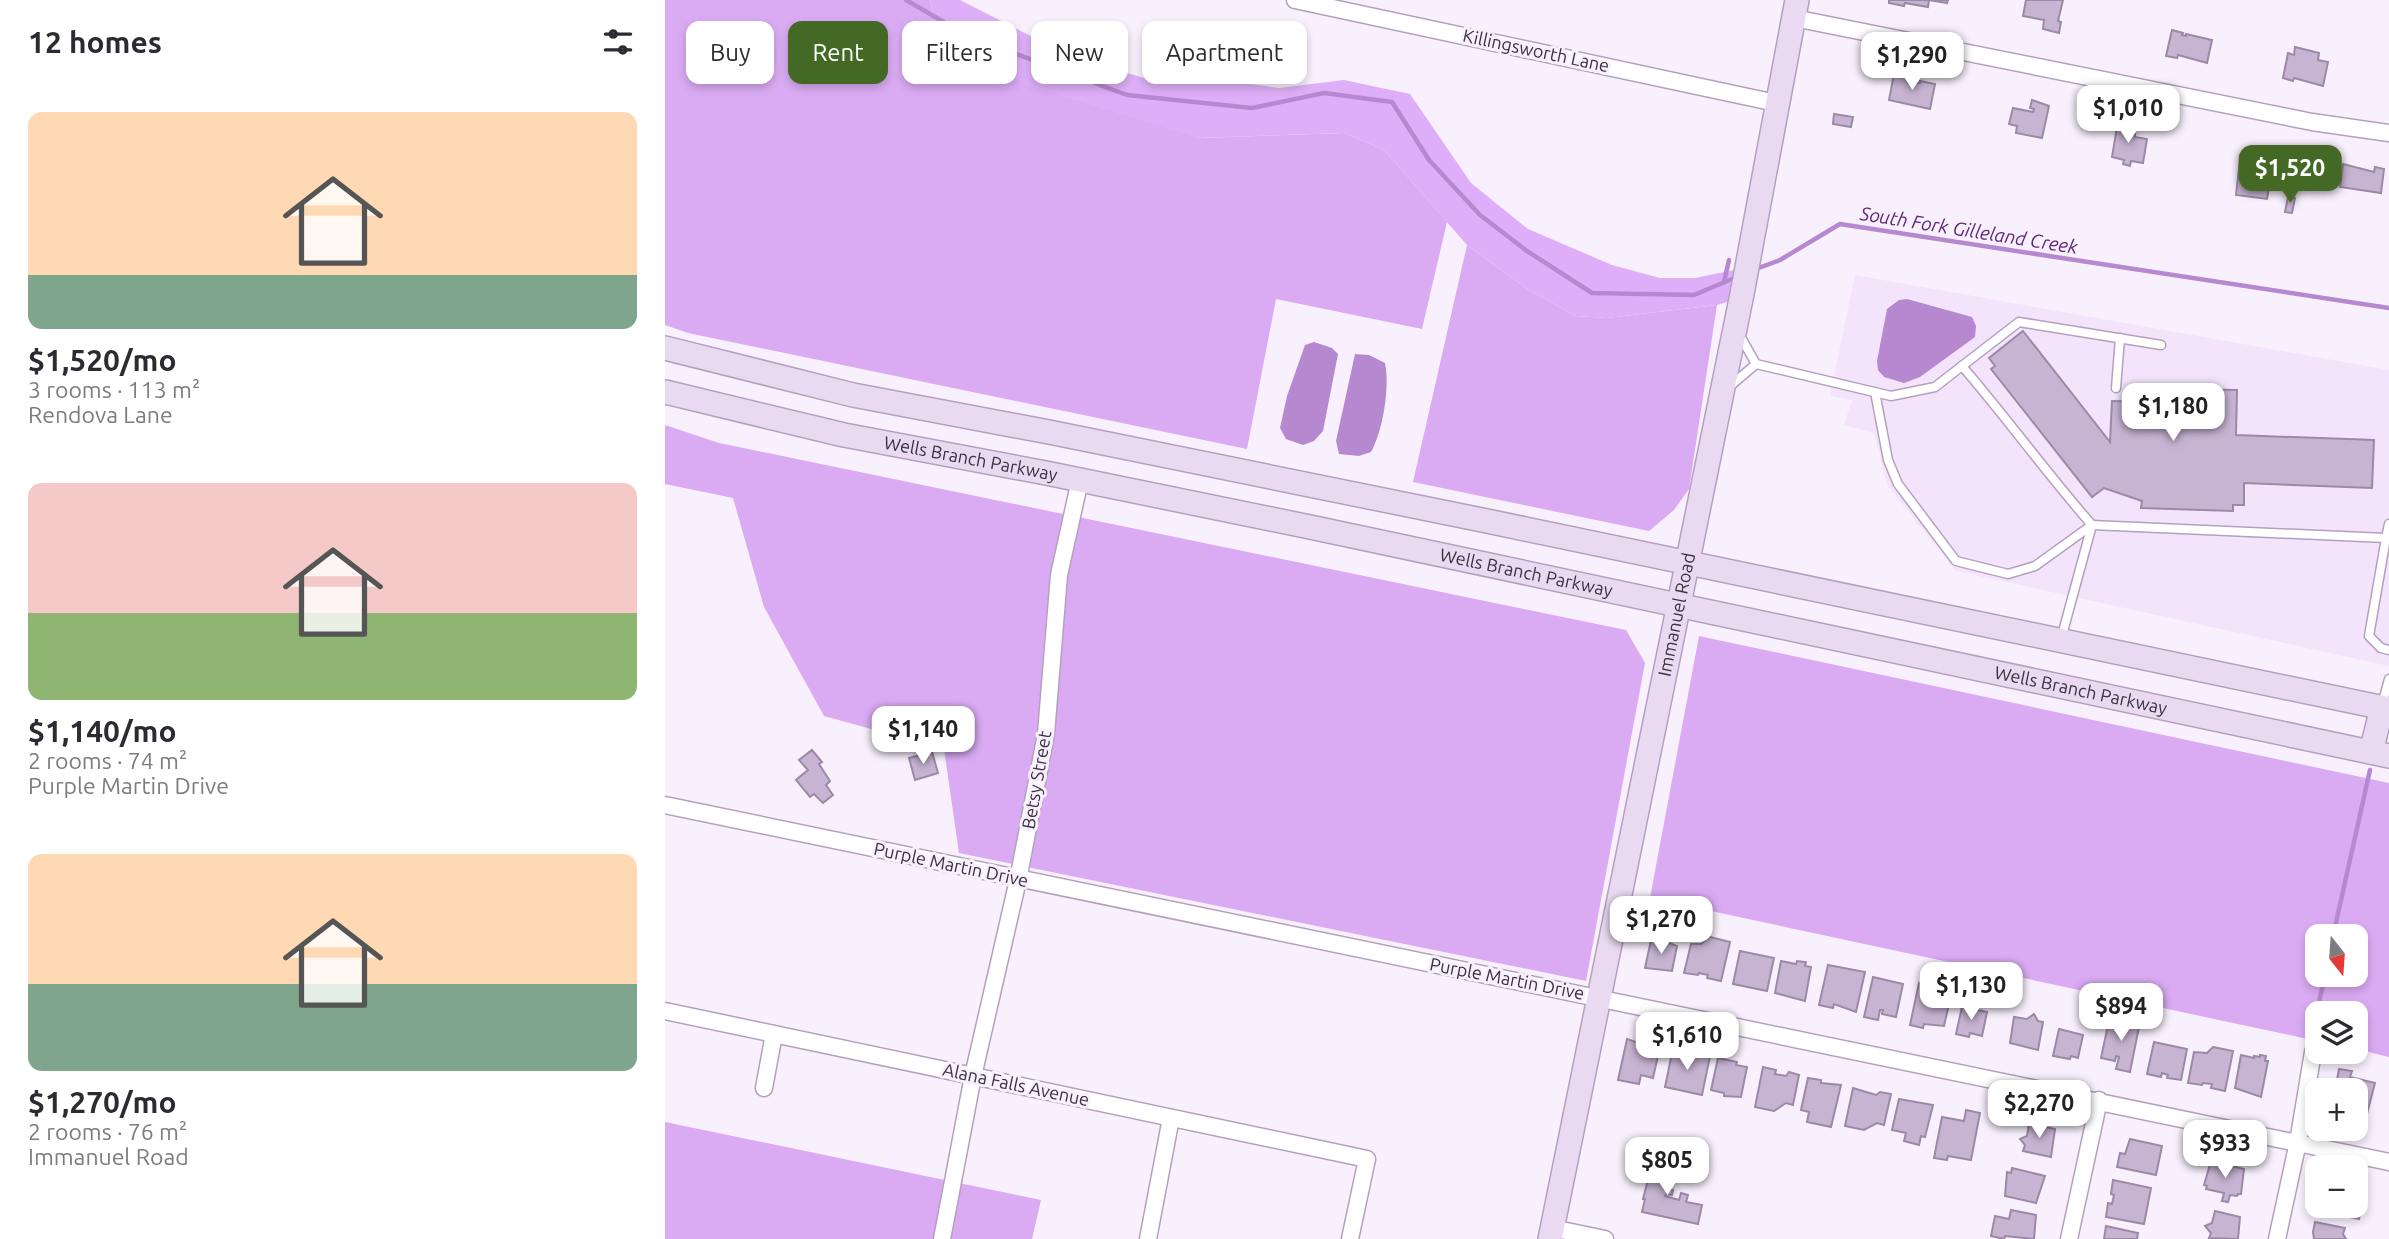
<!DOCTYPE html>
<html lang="en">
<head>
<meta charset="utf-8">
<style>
  body { margin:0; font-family:Ubuntu,sans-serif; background:#f7f7f7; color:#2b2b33; height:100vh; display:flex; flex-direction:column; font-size:26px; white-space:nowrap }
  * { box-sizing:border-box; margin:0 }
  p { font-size:23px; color:#7c7c81 }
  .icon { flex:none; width:38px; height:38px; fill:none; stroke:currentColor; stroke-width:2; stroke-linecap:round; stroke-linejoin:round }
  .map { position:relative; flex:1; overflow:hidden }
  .sheet { display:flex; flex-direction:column; background:#fff; width:665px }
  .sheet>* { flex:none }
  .banner { position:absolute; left:21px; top:21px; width:665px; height:63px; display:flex; gap:14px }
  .needle { width:46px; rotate:163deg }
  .fabs { position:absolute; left:1640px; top:924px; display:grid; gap:14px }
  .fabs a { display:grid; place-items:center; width:63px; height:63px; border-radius:14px; background:#fff; box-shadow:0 4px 10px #0003; font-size:35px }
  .price { position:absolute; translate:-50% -60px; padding:0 16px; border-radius:14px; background:#fff; color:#222; font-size:23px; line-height:46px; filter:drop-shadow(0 2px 4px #0008) }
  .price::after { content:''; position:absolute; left:50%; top:42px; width:21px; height:16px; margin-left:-10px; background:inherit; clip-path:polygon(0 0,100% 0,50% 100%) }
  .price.current { background:#436924; color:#fff }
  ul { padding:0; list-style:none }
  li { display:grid; align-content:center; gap:14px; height:371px; padding:0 28px }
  li span { display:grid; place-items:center; height:217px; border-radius:14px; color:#555 }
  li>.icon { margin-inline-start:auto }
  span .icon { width:126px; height:126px; fill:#fffc; stroke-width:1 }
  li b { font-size:30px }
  h2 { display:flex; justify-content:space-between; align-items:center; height:84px; padding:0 28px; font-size:30px }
  .pill { padding:0 24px; border-radius:14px; background:#fff; box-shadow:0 4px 10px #0003; font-size:24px; line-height:63px }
  .pill.current { background:#436924; color:#fff }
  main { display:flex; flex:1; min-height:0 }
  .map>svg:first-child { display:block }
</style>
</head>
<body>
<main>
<section class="sheet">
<h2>12 homes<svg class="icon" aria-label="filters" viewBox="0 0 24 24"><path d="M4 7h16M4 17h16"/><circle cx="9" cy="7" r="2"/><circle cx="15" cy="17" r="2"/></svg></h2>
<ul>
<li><span style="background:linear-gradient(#ffd9b3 75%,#7fa58c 0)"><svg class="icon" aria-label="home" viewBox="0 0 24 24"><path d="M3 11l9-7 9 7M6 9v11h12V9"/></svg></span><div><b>$1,520/mo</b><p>3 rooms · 113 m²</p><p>Rendova Lane</p></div></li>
<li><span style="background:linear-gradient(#f6c9c9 60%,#8fb573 0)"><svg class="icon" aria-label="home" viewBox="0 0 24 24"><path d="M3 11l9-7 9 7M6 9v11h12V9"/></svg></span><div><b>$1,140/mo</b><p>2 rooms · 74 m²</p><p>Purple Martin Drive</p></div></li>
<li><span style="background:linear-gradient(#ffd9b3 60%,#7fa58c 0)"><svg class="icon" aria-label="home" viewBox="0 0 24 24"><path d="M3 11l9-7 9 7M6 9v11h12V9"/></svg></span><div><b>$1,270/mo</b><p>2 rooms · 76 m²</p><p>Immanuel Road</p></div></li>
</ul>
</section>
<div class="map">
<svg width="1724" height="1239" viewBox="0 0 1724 1239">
  <rect width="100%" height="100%" fill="#f8f0fd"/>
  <polygon fill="#f3e4fc" points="1190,275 1724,370 1724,666 1291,571 1222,485 1209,433 1179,425 1187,400 1165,396"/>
  <g fill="#daabf3" fill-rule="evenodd">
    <polygon points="0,0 265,0 271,28 534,138 679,133 719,150 782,222 757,329 611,299 582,449 23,333 0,325"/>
    <polygon points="802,245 862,289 910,316 942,318 1052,305 1024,489 1009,510 984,531 748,482"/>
    <polygon points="0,425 54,443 961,630 980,663 921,981 294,853 279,749 159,716 99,607 68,498 0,484"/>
    <path d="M1034 636 1724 783V1057L1691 1049 1690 1013H1652V1041L985 898ZM1652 936H1690V975H1652Z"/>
    <polygon points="0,1122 376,1200 367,1239 0,1239"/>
  </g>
  <polygon fill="#deaff8" points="265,0 295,0 407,57 479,78 559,80 614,88 679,80 745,94 806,183 863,229 947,265 995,278 1030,278 1069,270 1065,301 1052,305 942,318 910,316 862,289 802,245 719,150 679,133 534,138 358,84 271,28"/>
  <g fill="#b688cf">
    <polygon points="1242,299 1307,317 1311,326 1310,337 1255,377 1239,383 1219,377 1213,370 1212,361 1222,309 1234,300"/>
    <polygon points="649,342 667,348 673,354 658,431 649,441 638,445 621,439 615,428 622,396 640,345"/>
    <path d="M690 354 704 355 720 363C725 387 718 430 706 452L694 456 674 454 671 441Z"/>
  </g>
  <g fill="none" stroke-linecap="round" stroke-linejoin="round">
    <g stroke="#b688cf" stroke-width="4.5">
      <polyline points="241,0 303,36 462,95 587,108 659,93 727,102 764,160 815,215 862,251 927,293 1029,295 1074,276"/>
      <polyline points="1088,270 1115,260 1175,224 1724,308"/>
      <polyline points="1059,282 1064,260"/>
      <polyline points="1668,936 1705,770"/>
      <polyline points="1653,1007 1660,975"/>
    </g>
  </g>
  <g fill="#c7b4d3" stroke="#9c89a6" stroke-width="2">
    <polygon points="1224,0 1283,0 1282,3 1264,0 1263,7 1240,3 1239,6 1224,3"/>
    <polygon points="1361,0 1398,0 1393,21 1396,22 1394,33 1378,29 1379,20 1358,16"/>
    <polygon points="1507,30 1518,33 1517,35 1521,36 1521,34 1547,40 1542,63 1513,55 1512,58 1501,56"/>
    <polygon points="1630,47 1654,53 1653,60 1663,62 1658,86 1629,78 1628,81 1618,78 1623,53 1629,55"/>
    <polygon points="1229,74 1241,77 1243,83 1255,83 1255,81 1270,84 1265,109 1224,100"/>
    <polygon points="1367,100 1384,106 1377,138 1351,133 1352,126 1344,124 1348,108 1368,112 1369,109 1365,108"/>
    <polygon points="1169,114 1188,117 1186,127 1168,124"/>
    <polygon points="1453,121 1468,123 1467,133 1470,134 1470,137 1482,139 1478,163 1466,161 1465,166 1458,164 1459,160 1447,157"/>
    <polygon points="1594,149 1611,151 1602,199 1571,195 1575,160 1589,163 1590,158 1592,159"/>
    <polygon points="1678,164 1709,172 1710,167 1719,169 1716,193 1675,187"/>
    <polygon points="1623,197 1630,198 1627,213 1620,212"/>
    <polygon points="1358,331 1445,442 1447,401 1517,403 1518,389 1572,390 1571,435 1709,440 1707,488 1579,483 1579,505 1568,505 1568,511 1476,508 1477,501 1439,488 1427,497 1326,369 1330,366 1324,358"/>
    <polygon points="147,750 157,762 154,764 165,781 161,785 168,795 158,803 149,794 145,797 131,780 143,770 134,760"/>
    <polygon points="267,752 273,773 250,780 244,758"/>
    <polygon points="1045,937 1065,942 1056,981 1042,978 1043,975 1034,973 1033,975 1019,973 1026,944 1036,944"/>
    <polygon points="986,940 997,943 997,940 1012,946 1007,971 980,968"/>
    <polygon points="1075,951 1109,958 1102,991 1068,984"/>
    <polygon points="1116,961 1131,964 1132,961 1141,962 1140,966 1146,967 1140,1001 1110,993"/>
    <polygon points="1163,965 1200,972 1191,1012 1169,1004 1168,1008 1154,1005"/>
    <polygon points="1208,977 1238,984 1231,1017 1217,1014 1218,1010 1215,1010 1213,1020 1199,1017"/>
    <polygon points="1254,983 1267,986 1266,992 1273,993 1275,988 1285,990 1284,994 1286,995 1279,1026 1259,1024 1258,1028 1245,1025"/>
    <polygon points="1297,1007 1322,1012 1317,1036 1305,1033 1304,1037 1291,1034"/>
    <polygon points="1369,1014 1373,1021 1378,1022 1373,1050 1345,1043 1349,1017 1362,1019"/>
    <polygon points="1457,1018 1475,1022 1465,1072 1451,1069 1454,1057 1451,1056 1450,1061 1436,1058 1443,1025 1449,1026 1450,1022 1454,1024"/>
    <polygon points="1394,1029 1418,1035 1413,1058 1406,1056 1405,1059 1388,1056"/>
    <polygon points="962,1039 982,1046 982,1044 995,1047 988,1078 976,1075 974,1084 953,1080"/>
    <polygon points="1489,1042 1522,1049 1516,1080 1502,1078 1503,1075 1497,1073 1496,1077 1482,1074"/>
    <polygon points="1548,1047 1568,1051 1560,1091 1546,1088 1547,1084 1538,1083 1537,1085 1523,1083 1529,1052 1542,1053"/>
    <polygon points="1008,1048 1022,1051 1021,1055 1031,1057 1032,1053 1045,1056 1037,1095 1000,1087"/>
    <polygon points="1576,1055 1589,1058 1589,1056 1595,1057 1595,1055 1601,1056 1600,1061 1603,1061 1596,1097 1570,1088"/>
    <polygon points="1053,1058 1072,1062 1071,1065 1082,1067 1076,1097 1059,1096 1059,1093 1046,1090"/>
    <polygon points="1098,1067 1111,1070 1110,1074 1121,1076 1124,1072 1134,1075 1128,1105 1121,1103 1109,1111 1090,1107"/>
    <polygon points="1674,1069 1687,1071 1685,1077 1710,1083 1699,1125 1690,1123 1690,1090 1670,1090"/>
    <polygon points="1143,1078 1156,1080 1156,1083 1176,1085 1166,1127 1142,1122 1144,1112 1136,1110"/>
    <polygon points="1188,1088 1211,1095 1215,1092 1226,1094 1219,1125 1212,1123 1199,1130 1180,1126"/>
    <polygon points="1234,1099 1268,1105 1260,1137 1256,1136 1254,1145 1239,1141 1241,1133 1227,1130"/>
    <polygon points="1301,1110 1315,1113 1306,1160 1283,1156 1282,1160 1269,1158 1277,1117 1299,1121"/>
    <polygon points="1364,1124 1390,1129 1386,1157 1358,1151 1360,1145 1355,1139 1362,1136"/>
    <polygon points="1465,1139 1497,1146 1491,1175 1452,1167 1455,1153 1460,1154"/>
    <polygon points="988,1160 1007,1164 1002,1189 1008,1190 1007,1195 1001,1194 1000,1196 1014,1200 1016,1193 1023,1195 1021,1202 1037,1205 1033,1224 977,1212 980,1199 978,1199"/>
    <polygon points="1546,1161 1579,1169 1576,1194 1573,1194 1572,1196 1565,1195 1563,1202 1557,1201 1559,1193 1541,1189 1542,1186 1539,1185"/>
    <polygon points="1347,1168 1380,1176 1371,1203 1340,1196 1342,1172 1346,1173"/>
    <polygon points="1448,1180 1486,1188 1479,1224 1441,1217 1443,1203 1447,1204 1449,1195 1446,1194"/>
    <polygon points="1690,1183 1702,1188 1701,1207 1697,1206 1694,1219 1654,1210 1655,1206 1690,1206"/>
    <polygon points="1346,1210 1371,1215 1369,1239 1340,1236 1339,1239 1326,1236 1330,1216 1344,1219"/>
    <polygon points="1550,1211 1575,1217 1573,1239 1544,1238 1546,1233 1540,1226 1547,1223"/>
    <polygon points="1650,1222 1680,1228 1678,1234 1681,1239 1649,1239 1648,1232"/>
    <polygon points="1441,1226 1473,1233 1472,1239 1439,1239"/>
  </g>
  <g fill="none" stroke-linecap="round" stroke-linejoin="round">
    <defs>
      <g id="lane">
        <path d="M1074 334 1091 364 1226 396 1270 387 1297 366C1342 418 1382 474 1427 525L1370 566 1343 574 1291 561 1233 484 1223 460 1210 392"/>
        <polyline points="1297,366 1354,322 1496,345"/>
        <polyline points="1064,387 1091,364"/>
        <polyline points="1451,388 1455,338"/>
        <polyline points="1721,538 1724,524"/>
        <polyline points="1396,639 1427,525 1721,538 1704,636 1716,648 1724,650"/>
        <polyline points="1717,705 1724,679"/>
      </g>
      <g id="street">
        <polyline points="630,0 1111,103"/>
        <polyline points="1129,18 1647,122 1724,133"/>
        <polyline points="0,805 1724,1162"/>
        <polyline points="0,1011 702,1159 685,1239"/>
        <polyline points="99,1088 109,1034"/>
        <polyline points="887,1228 940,1239"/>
        <polyline points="277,1239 308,1076 353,880 381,734 394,575 415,480"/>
        <polyline points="483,1239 506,1118"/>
        <polyline points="1404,1239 1434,1100"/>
        <polyline points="1612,1239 1633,1142 1648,1052"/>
      </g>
      <g id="secondary">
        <polyline points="0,348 188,395 389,433 822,521 1724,709"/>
        <path id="s1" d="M0 392 179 435 381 473 645 527 1724 756"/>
        <polyline points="1706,752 1717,708"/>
        <path id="s2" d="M885 1239 1077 294 1132 0"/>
      </g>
    </defs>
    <use href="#lane" stroke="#b4a0bf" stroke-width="11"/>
    <use href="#street" stroke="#b4a0bf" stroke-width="19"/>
    <use href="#secondary" stroke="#b4a0bf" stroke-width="26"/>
    <use href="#lane" stroke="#fff" stroke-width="8"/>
    <use href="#street" stroke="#fff" stroke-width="16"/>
    <use href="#secondary" stroke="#e9daf1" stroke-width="23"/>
  </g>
  <g text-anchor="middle" stroke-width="6" stroke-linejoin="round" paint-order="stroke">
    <g font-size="18" fill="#3b3340" stroke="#f8f0fd">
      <text transform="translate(871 51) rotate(12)" y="6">Killingsworth Lane</text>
      <text dy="6" stroke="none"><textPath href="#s1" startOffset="313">Wells Branch Parkway</textPath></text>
      <text dy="6" stroke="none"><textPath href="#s1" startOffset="880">Wells Branch Parkway</textPath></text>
      <text dy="6" stroke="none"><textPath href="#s2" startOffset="637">Immanuel Road</textPath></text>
      <text dy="6" stroke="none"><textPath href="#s1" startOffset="1447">Wells Branch Parkway</textPath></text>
      <text transform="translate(372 780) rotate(-80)" y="6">Betsy Street</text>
      <text transform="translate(286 865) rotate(12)" y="6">Purple Martin Drive</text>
      <text transform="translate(842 979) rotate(11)" y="6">Purple Martin Drive</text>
      <text transform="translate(351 1085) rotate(12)" y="6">Alana Falls Avenue</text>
    </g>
    <g font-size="19" font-style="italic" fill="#5f267a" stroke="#f8f0fd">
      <text transform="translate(1304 230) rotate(9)" y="7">South Fork Gilleland Creek</text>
    </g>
  </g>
</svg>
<div class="fabs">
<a><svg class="needle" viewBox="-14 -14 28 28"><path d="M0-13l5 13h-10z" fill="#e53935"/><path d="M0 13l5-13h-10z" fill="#7c7c81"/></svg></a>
<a><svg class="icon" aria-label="layers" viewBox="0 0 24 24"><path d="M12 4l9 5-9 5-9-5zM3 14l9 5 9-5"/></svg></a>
<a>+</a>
<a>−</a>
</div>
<b class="price" style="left:1247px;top:92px">$1,290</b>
<b class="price" style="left:1463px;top:145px">$1,010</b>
<b class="price current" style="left:1625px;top:205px">$1,520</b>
<b class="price" style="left:1508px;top:443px">$1,180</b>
<b class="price" style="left:258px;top:766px">$1,140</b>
<b class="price" style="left:996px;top:956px">$1,270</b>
<b class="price" style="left:1306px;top:1022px">$1,130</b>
<b class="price" style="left:1456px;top:1043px">$894</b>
<b class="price" style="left:1022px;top:1072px">$1,610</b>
<b class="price" style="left:1374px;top:1140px">$2,270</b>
<b class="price" style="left:1560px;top:1180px">$933</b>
<b class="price" style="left:1002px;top:1197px">$805</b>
<div class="banner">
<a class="pill">Buy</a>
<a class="pill current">Rent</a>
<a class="pill">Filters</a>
<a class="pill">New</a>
<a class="pill">Apartment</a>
</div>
</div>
</main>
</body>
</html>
